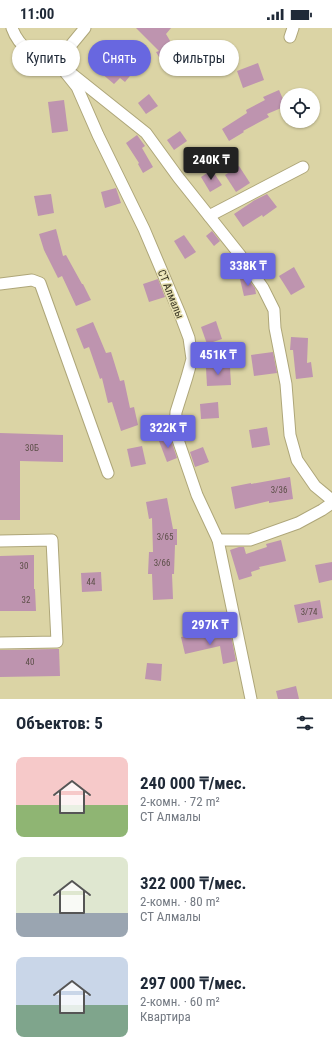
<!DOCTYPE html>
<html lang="ru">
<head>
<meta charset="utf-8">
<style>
  body { margin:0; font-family:"Roboto Condensed",sans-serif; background:#f2f2f3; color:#1f2937; height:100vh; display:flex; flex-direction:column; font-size:15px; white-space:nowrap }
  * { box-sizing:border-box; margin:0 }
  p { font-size:13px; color:#747a83 }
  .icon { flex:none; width:22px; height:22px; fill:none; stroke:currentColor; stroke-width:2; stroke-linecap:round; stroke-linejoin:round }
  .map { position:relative; height:671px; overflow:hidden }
  .side { display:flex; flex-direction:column; background:#fff; flex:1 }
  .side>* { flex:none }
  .hud { position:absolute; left:12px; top:12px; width:308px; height:36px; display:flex; gap:8px }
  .controls { position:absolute; left:280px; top:60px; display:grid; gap:8px }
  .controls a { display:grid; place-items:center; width:40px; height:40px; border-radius:50%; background:#fff; box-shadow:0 1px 3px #0004; font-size:20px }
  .price { position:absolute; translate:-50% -34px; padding:0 9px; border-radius:4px; background:#6867e0; color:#fff; font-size:13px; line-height:26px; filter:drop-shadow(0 1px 2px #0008) }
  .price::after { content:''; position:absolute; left:50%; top:24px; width:12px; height:9px; margin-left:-6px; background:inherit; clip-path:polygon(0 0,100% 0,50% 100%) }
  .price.selected { background:#222; color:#fff }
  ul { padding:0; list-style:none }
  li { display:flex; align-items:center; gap:12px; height:100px; padding:0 16px }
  li span { display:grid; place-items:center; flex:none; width:112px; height:80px; border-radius:8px; color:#555 }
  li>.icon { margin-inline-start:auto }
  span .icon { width:48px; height:48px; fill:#fffc; stroke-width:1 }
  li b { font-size:17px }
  h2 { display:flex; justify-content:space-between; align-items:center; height:48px; padding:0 16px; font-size:17px }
  .tag { padding:0 14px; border-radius:18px; background:#fff; box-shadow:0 1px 3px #0004; font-size:14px; line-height:36px }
  .tag.selected { background:#6867e0; color:#fff }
  .status { display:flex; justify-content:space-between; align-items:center; height:28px; padding:0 20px; background:#fff; direction:ltr }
  .status svg { height:11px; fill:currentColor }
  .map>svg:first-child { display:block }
</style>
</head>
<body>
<div class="status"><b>11:00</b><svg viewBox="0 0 49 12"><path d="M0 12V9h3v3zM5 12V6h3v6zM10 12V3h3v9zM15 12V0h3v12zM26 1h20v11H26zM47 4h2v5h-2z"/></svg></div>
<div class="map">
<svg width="332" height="671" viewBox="0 0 332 671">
  <rect width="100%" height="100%" fill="#dbd4a5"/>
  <g fill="#be94af">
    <polygon points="136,0 171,0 166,6 185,38 170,47 156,24 159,23"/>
    <polygon points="116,28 134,43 125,54 120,50 114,56 101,45"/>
    <polygon points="258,35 264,52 243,60 237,43"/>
    <polygon points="279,62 286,78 267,86 269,89 243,103 244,104 229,113 222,101 247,85 246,82 265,72 263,69"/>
    <polygon points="149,66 158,78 146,86 138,75"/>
    <polygon points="64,72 68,103 52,105 48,74"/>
    <polygon points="180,103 187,113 174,122 167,112"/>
    <polygon points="137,107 145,118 142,120 153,139 143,145 138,136 139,135 126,115"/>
    <polygon points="239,138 250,155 236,164 225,147"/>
    <polygon points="212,142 222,157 210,164 201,149"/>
    <polygon points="116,160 121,175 105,180 101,164"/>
    <polygon points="51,166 54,185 38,188 34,168"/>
    <polygon points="267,166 277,179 263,189 262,187 243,199 234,186 252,174 253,173"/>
    <polygon points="56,201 63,228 66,227 82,256 83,256 91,272 76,278 62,248 58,250 44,222 39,206"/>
    <polygon points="212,203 220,213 214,218 206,208"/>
    <polygon points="184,207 196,224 185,231 174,213"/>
    <polygon points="294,239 305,259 291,267 279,248"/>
    <polygon points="247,250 255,260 256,266 244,268 240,251"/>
    <polygon points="158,251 165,269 149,274 143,256"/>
    <polygon points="216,293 222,311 207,316 201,299"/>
    <polygon points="93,294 106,325 111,324 120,353 124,352 130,380 134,379 138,397 121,403 112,374 108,375 102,350 100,351 89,319 84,321 76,301"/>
    <polygon points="291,309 308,310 307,335 311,334 313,349 296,351 293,322 290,322"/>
    <polygon points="273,324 277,345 254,348 251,327"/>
    <polygon points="230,339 231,357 207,358 206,340"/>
    <polygon points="218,374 219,390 201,391 200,376"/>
    <polygon points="267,399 270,417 252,420 249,402"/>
    <polygon points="0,405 63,407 63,434 20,433 20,492 0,492"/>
    <polygon points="170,409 177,430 167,434 159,413"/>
    <polygon points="142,418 146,436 131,439 127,421"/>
    <polygon points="203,419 209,434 195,439 190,424"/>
    <polygon points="290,449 293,471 269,475 269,473 235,481 231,459 251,455 251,456"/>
    <polygon points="167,470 173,501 177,501 177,517 175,517 174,546 172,546 173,571 153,572 152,546 148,546 149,524 153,524 152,490 149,491 146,474"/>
    <polygon points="281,512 286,533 259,539 260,541 251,544 252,548 239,552 230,522 239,519 244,519 246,526 267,519 266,516"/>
    <polygon points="34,527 34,561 35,561 36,583 0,583 0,528"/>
    <polygon points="332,534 332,552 319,555 315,537"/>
    <polygon points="101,544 102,563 82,564 81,545"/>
    <polygon points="320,572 323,590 298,595 294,577"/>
    <polygon points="206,604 208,612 231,607 236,633 223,636 220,618 185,626 181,609"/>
    <polygon points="57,621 59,621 60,648 0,649 0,622"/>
    <polygon points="147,635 162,636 161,653 145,651"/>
    <polygon points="296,658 299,671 278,671 276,663"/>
  </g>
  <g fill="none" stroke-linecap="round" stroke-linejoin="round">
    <defs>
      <g id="minor">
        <path d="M12 0C19 20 37 31 57 34L146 105 178 149 240 227 263 260 274 282 275 300 286 356 290 407 297 432 315 458 332 472"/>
        <polyline points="290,9 293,0"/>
        <polyline points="57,34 77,59 98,107 144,201 180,286 189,310 192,331 187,349 176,384 175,403 197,467 218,512 251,671"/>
        <polyline points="57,34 85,0"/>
        <polyline points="209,188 303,139"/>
        <polyline points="0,256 32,252 40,255 108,445"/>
        <polyline points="218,512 250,512 298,495 322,482 332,475"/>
        <polyline points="0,513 52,512 57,614 0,615"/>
      </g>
    </defs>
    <use href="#minor" stroke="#aea679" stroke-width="13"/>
    <use href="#minor" stroke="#fff" stroke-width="11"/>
  </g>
  <g text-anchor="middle" stroke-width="3" stroke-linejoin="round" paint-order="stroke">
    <g font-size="9" fill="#5c4f48">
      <text x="32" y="423">30Б</text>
      <text x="279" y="465">3/36</text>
      <text x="165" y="512">3/65</text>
      <text x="162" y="538">3/66</text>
      <text x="24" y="541">30</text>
      <text x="91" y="557">44</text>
      <text x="26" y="575">32</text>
      <text x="309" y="587">3/74</text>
      <text x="30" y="637">40</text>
    </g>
    <g font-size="11" fill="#3b3825" stroke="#e8e1b2">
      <text transform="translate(171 266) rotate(68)" y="4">СТ Алмалы</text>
    </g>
  </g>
</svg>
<div class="controls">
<a><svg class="icon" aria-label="locate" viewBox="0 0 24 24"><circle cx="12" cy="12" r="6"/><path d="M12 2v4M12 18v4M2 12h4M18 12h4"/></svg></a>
</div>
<b class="price selected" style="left:211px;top:153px">240K ₸</b>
<b class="price" style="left:248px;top:259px">338K ₸</b>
<b class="price" style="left:218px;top:348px">451K ₸</b>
<b class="price" style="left:168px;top:421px">322K ₸</b>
<b class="price" style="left:210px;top:618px">297K ₸</b>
<div class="hud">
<a class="tag">Купить</a>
<a class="tag selected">Снять</a>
<a class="tag">Фильтры</a>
</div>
</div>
<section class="side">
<h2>Объектов: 5<svg class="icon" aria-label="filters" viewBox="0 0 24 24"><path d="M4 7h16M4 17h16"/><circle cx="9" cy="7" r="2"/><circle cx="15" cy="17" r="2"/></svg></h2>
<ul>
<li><span style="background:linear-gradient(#f6c9c9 60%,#8fb573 0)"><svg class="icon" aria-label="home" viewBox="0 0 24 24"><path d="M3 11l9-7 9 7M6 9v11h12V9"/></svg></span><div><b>240 000 ₸/мес.</b><p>2-комн. · 72 m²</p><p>СТ Алмалы</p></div></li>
<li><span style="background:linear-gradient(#dfe7d0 70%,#9aa5b1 0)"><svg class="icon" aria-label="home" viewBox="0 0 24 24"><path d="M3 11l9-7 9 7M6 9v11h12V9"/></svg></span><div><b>322 000 ₸/мес.</b><p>2-комн. · 80 m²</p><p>СТ Алмалы</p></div></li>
<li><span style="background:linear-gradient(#c9d6e8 60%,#7fa58c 0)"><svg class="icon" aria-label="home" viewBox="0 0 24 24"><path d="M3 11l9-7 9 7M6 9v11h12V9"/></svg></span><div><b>297 000 ₸/мес.</b><p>2-комн. · 60 m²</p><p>Квартира</p></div></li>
</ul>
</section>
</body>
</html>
